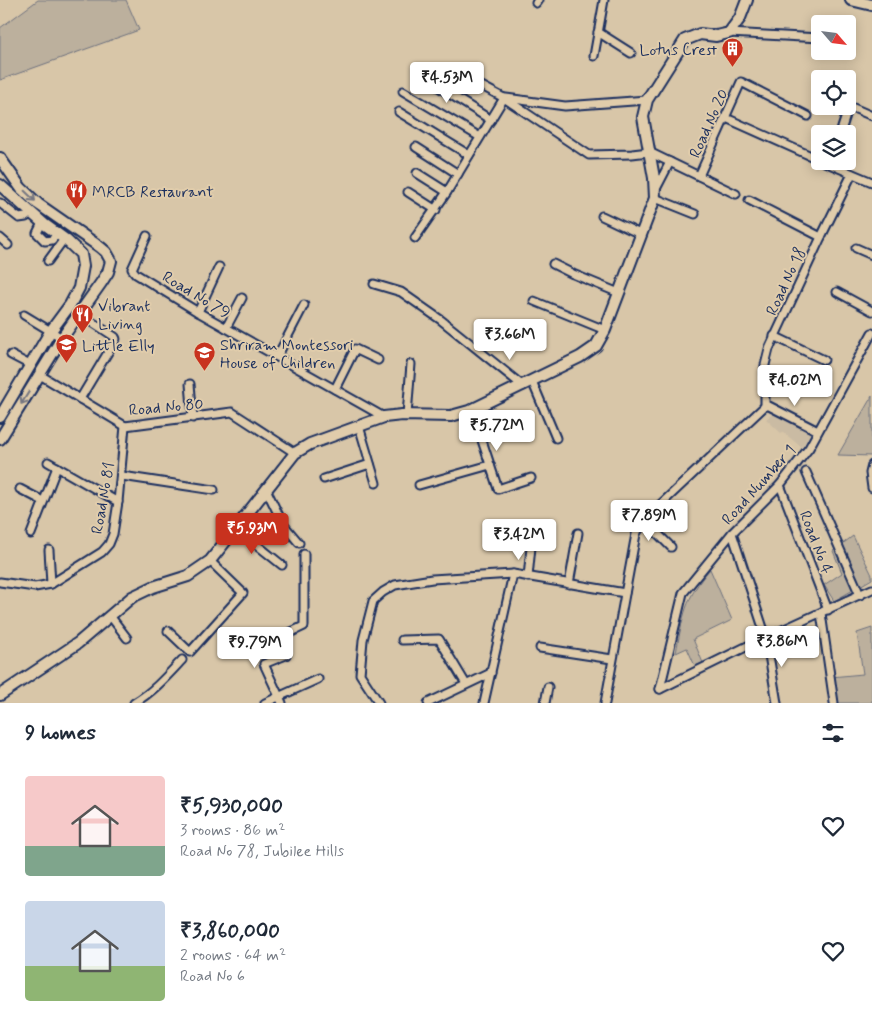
<!DOCTYPE html>
<html lang="en">
<head>
<meta charset="utf-8">
<style>
  body { margin:0; font-family:Mynerve,sans-serif; background:#f2f2f3; color:#1f2937; height:100vh; display:flex; flex-direction:column; font-size:19px; white-space:nowrap }
  * { box-sizing:border-box; margin:0 }
  p { font-size:16px; color:#747a83 }
  .icon { flex:none; width:28px; height:28px; fill:none; stroke:currentColor; stroke-width:2; stroke-linecap:round; stroke-linejoin:round }
  .map { position:relative; height:703px; overflow:hidden }
  .side { display:flex; flex-direction:column; background:#fff; flex:1 }
  .side>* { flex:none }
  .needle { width:32px; rotate:118deg }
  .fabs { position:absolute; left:811px; top:15px; display:grid; gap:10px }
  .fabs a { display:grid; place-items:center; width:45px; height:45px; border-radius:5px; background:#fff; box-shadow:0 2px 12px #0003; font-size:25px }
  .price { position:absolute; translate:-50% -42px; padding:0 11px; border-radius:5px; background:#fff; color:#222; font-size:16px; line-height:32px; filter:drop-shadow(0 1px 2px #0008) }
  .price::after { content:''; position:absolute; left:50%; top:30px; width:15px; height:11px; margin-left:-8px; background:inherit; clip-path:polygon(0 0,100% 0,50% 100%) }
  .price.current { background:#c8321e; color:#fff }
  ul { padding:0; list-style:none }
  li { display:flex; align-items:center; gap:15px; height:125px; padding:0 25px }
  li span { display:grid; place-items:center; flex:none; width:140px; height:100px; border-radius:5px; color:#555 }
  li>.icon { margin-inline-start:auto }
  span .icon { width:60px; height:60px; fill:#fffc; stroke-width:1 }
  li b { font-size:21px }
  h2 { display:flex; justify-content:space-between; align-items:center; height:60px; padding:0 25px; font-size:21px }
  .map>svg:first-child { display:block }
</style>
</head>
<body>
<div class="map">
<svg width="872" height="703" viewBox="0 0 872 703">
  <rect width="100%" height="100%" fill="#d8c6a8"/>
  <filter id="ink" filterUnits="userSpaceOnUse"><feTurbulence type="fractalNoise" baseFrequency=".02" numOctaves="2"/><feDisplacementMap in="SourceGraphic" scale="10" xChannelSelector="R" yChannelSelector="G"/><feConvolveMatrix kernelMatrix="1 2 1 2 8 2 1 2 1" color-interpolation-filters="sRGB"/></filter>
  <g filter="url(#ink)">
    <polygon fill="#cabba3" points="774,413 812,433 801,447 783,432 781,433 766,419"/>
    <g fill="#bcb09d" stroke="#6c707e">
      <polygon points="38,0 126,0 139,30 0,80 0,28"/>
      <polygon points="872,396 872,456 838,455"/>
      <polygon points="853,536 872,575 872,579 834,601 824,585 842,573 833,551"/>
      <path d="M710 569 732 620 693 639 703 663 695 666 687 648 676 653C683 616 685 598 710 569Z"/>
      <polygon points="872,628 872,703 835,703 831,677 863,674 857,633"/>
    </g>
    <g fill="none" stroke-linecap="round" stroke-linejoin="round">
      <defs>
        <g id="street">
          <polyline points="536,3 538,0"/>
          <polyline points="598,32 631,53"/>
          <polyline points="729,33 820,38"/>
          <polyline points="594,56 604,0"/>
          <polyline points="467,78 504,98 589,155 632,154 649,152 736,194"/>
          <polyline points="426,79 491,120"/>
          <polyline points="403,91 480,137"/>
          <polyline points="506,98 565,106 647,100"/>
          <polyline points="399,112 469,155"/>
          <polyline points="726,118 820,160"/>
          <polyline points="840,134 849,106 872,116"/>
          <polyline points="416,147 458,174"/>
          <polyline points="822,161 872,182"/>
          <polyline points="417,173 447,192"/>
          <polyline points="699,176 741,82 808,116"/>
          <polyline points="655,191 670,162"/>
          <polyline points="408,192 436,210"/>
          <polyline points="655,198 695,214"/>
          <polyline points="749,200 821,237"/>
          <polyline points="0,203 19,218 26,217 31,213"/>
          <polyline points="602,216 640,234"/>
          <polyline points="42,223 37,233 45,241 52,240 57,234"/>
          <polyline points="147,236 132,269 136,274 198,312 384,417"/>
          <polyline points="0,238 8,245"/>
          <polyline points="415,238 447,192 504,98"/>
          <polyline points="856,248 872,255"/>
          <polyline points="48,261 64,239"/>
          <polyline points="553,264 573,274 619,293"/>
          <polyline points="374,284 401,292 441,320 523,386"/>
          <polyline points="837,292 872,311"/>
          <polyline points="534,301 605,330"/>
          <polyline points="198,312 219,267"/>
          <polyline points="24,315 62,338"/>
          <polyline points="226,328 242,298"/>
          <polyline points="774,336 824,360"/>
          <polyline points="11,355 30,365"/>
          <polyline points="277,357 304,305"/>
          <polyline points="40,375 125,426 232,412 295,453"/>
          <polyline points="532,381 556,438"/>
          <polyline points="190,384 193,418"/>
          <polyline points="335,389 355,349 378,360"/>
          <polyline points="80,399 116,339 115,337 92,322"/>
          <polyline points="765,406 765,365 769,349 821,237 852,174"/>
          <polyline points="765,406 769,406 818,431"/>
          <polyline points="472,410 498,489 531,478"/>
          <polyline points="407,415 411,364"/>
          <polyline points="359,426 376,483"/>
          <polyline points="48,462 118,502"/>
          <polyline points="872,465 870,473 872,488"/>
          <polyline points="806,472 860,595"/>
          <polyline points="122,476 214,490"/>
          <polyline points="324,479 370,464"/>
          <polyline points="419,485 490,465"/>
          <polyline points="780,485 828,610"/>
          <polyline points="20,489 43,501"/>
          <polyline points="266,489 283,524 299,543"/>
          <polyline points="644,520 671,547"/>
          <polyline points="236,528 282,565"/>
          <polyline points="732,533 766,637 777,703"/>
          <polyline points="31,534 57,467"/>
          <polyline points="49,550 51,584"/>
          <polyline points="528,577 531,547"/>
          <polyline points="0,582 35,587 51,584 102,552 109,544 113,534 118,502 125,426"/>
          <polyline points="569,584 578,533"/>
          <polyline points="821,613 834,703"/>
          <polyline points="111,617 127,638"/>
          <polyline points="168,631 190,652 243,593 210,561"/>
          <polyline points="778,632 872,589"/>
          <polyline points="402,640 439,639 466,684"/>
          <polyline points="540,648 612,659"/>
          <polyline points="660,689 683,593 732,533 780,485 809,448 872,333"/>
          <polyline points="660,689 766,637"/>
          <path d="M134 703C153 692 167 676 182 660"/>
          <polyline points="265,703 318,679"/>
          <polyline points="282,703 264,664 286,655 279,638 304,626 304,554"/>
          <polyline points="379,703 360,674 363,640 373,601 383,592 395,585 432,579 513,574 625,593"/>
          <polyline points="428,703 491,673"/>
          <polyline points="484,703 513,574"/>
          <polyline points="545,703 548,687"/>
          <polyline points="605,703 636,534 644,520 765,406"/>
        </g>
        <g id="secondary">
          <polyline points="851,0 872,5"/>
          <polyline points="0,158 21,188 38,204 100,247 106,252 111,261 108,272 101,283 62,338 0,439"/>
          <polyline points="0,185 44,224 66,240 81,254 83,266 79,288 70,305 50,332 0,417"/>
          <polyline points="0,695 78,643 132,597 153,587 188,576 210,561 295,453 310,444 384,417 402,415 451,416 469,411 580,357 596,346 605,330 655,198 654,178 643,117 647,100 685,40 700,34 716,36 729,33 740,18 747,0"/>
        </g>
      </defs>
      <use href="#street" stroke="#1b2f5e" stroke-width="11"/>
      <use href="#secondary" stroke="#1b2f5e" stroke-width="14"/>
      <use href="#street" stroke="#e0ccab" stroke-width="7"/>
      <use href="#secondary" stroke="#e0ccab" stroke-width="10"/>
    </g>
    <defs><path id="oneway-shaft" d="M-6 0H5M1.5-3L5.5 0L1.5 3" fill="none" stroke-width="1.6" stroke-linecap="round" stroke-linejoin="round" transform="scale(1.25)"/></defs>
    <g stroke="#747681">
      <use href="#oneway-shaft" transform="translate(30 196) rotate(44)"/>
      <use href="#oneway-shaft" transform="translate(25 398) rotate(122)"/>
    </g>
  </g>
  <defs>
    <symbol id="building-pin" viewBox="-11 -11 22 30"><path d="M0 17L-7.5 6A9.5 9.5 0 1 1 7.5 6Z" fill="#c8321e" stroke="#e0ccab"/><path d="M-4-6H4V6H1V3H-1V6H-4ZM-2.5-4.3h1.7v1.8h-1.7ZM.8-4.3h1.7v1.8H.8ZM-2.5-1h1.7V.8h-1.7ZM.8-1h1.7V.8H.8Z" fill="#fff"/></symbol>
    <symbol id="restaurant-pin" viewBox="-11 -11 22 30"><path d="M0 17L-7.5 6A9.5 9.5 0 1 1 7.5 6Z" fill="#c8321e" stroke="#e0ccab"/><path d="M-5-6h1v4h1v-4h1v4h1v-4h1v5L-1.5 .5V6h-2V.5L-5-1ZM5-6V6H3V1.5H1.5Q1.5-4 5-6Z" fill="#fff"/></symbol>
    <symbol id="university-pin" viewBox="-11 -11 22 30"><path d="M0 17L-7.5 6A9.5 9.5 0 1 1 7.5 6Z" fill="#c8321e" stroke="#e0ccab"/><path d="M0-5L7-2L0 1L-7-2ZM-4 1L0 2.5L4 1V4Q0 6-4 4Z" fill="#fff"/></symbol>
  </defs>
  <g fill-rule="evenodd">
    <use href="#building-pin" x="720" y="36" width="25" height="34"/>
    <use href="#restaurant-pin" x="64" y="178" width="25" height="34"/>
    <use href="#restaurant-pin" x="70" y="302" width="25" height="34"/>
    <use href="#university-pin" x="54" y="332" width="25" height="34"/>
    <use href="#university-pin" x="192" y="340" width="25" height="34"/>
  </g>
  <g text-anchor="middle" stroke-width="4" stroke-linejoin="round" paint-order="stroke">
    <g font-size="16" fill="#1b2f5e" stroke="#e0ccab" text-anchor="start">
      <text x="717" y="55" text-anchor="end">Lotus Crest</text>
      <text x="92" y="197">MRCB Restaurant</text>
      <text x="98" y="311">Vibrant<tspan x="98" dy="18">Living</tspan></text>
      <text x="220" y="350">Shriram Montessori<tspan x="220" dy="18">House of Children</tspan></text>
      <text x="82" y="351">Little Elly</text>
    </g>
    <g font-size="16" fill="#1b2f5e" stroke="#e0ccab">
      <text transform="translate(708 123) rotate(-66)" y="6">Road No 20</text>
      <text transform="translate(785 281) rotate(-65)" y="6">Road No 18</text>
      <text transform="translate(197 294) rotate(31)" y="6">Road No 79</text>
      <text transform="translate(166 406) rotate(-5)" y="6">Road No 80</text>
      <text transform="translate(758 484) rotate(-48)" y="6">Road Number 1</text>
      <text transform="translate(102 498) rotate(-80)" y="6">Road No 81</text>
      <text transform="translate(817 542) rotate(69)" y="6">Road No 4</text>
    </g>
  </g>
</svg>
<div class="fabs">
<a><svg class="needle" viewBox="-14 -14 28 28"><path d="M0-13l5 13h-10z" fill="#e53935"/><path d="M0 13l5-13h-10z" fill="#747a83"/></svg></a>
<a><svg class="icon" aria-label="locate" viewBox="0 0 24 24"><circle cx="12" cy="12" r="6"/><path d="M12 2v4M12 18v4M2 12h4M18 12h4"/></svg></a>
<a><svg class="icon" aria-label="layers" viewBox="0 0 24 24"><path d="M12 4l9 5-9 5-9-5zM3 14l9 5 9-5"/></svg></a>
</div>
<b class="price" style="left:447px;top:104px">₹4.53M</b>
<b class="price" style="left:510px;top:361px">₹3.66M</b>
<b class="price" style="left:795px;top:407px">₹4.02M</b>
<b class="price" style="left:497px;top:452px">₹5.72M</b>
<b class="price" style="left:649px;top:542px">₹7.89M</b>
<b class="price current" style="left:252px;top:555px">₹5.93M</b>
<b class="price" style="left:519px;top:561px">₹3.42M</b>
<b class="price" style="left:782px;top:668px">₹3.86M</b>
<b class="price" style="left:255px;top:669px">₹9.79M</b>
</div>
<section class="side">
<h2>9 homes<svg class="icon" aria-label="filters" viewBox="0 0 24 24"><path d="M4 7h16M4 17h16"/><circle cx="9" cy="7" r="2"/><circle cx="15" cy="17" r="2"/></svg></h2>
<ul>
<li><span style="background:linear-gradient(#f6c9c9 70%,#7fa58c 0)"><svg class="icon" aria-label="home" viewBox="0 0 24 24"><path d="M3 11l9-7 9 7M6 9v11h12V9"/></svg></span><div><b>₹5,930,000</b><p>3 rooms · 86 m²</p><p>Road No 78, Jubilee Hills</p></div><svg class="icon" aria-label="heart" viewBox="0 0 24 24"><path d="M12 20l-8-8c-3-5 5-10 8-4 3-6 11-1 8 4z"/></svg></li>
<li><span style="background:linear-gradient(#c9d6e8 65%,#8fb573 0)"><svg class="icon" aria-label="home" viewBox="0 0 24 24"><path d="M3 11l9-7 9 7M6 9v11h12V9"/></svg></span><div><b>₹3,860,000</b><p>2 rooms · 64 m²</p><p>Road No 6</p></div><svg class="icon" aria-label="heart" viewBox="0 0 24 24"><path d="M12 20l-8-8c-3-5 5-10 8-4 3-6 11-1 8 4z"/></svg></li>
</ul>
</section>
</body>
</html>
